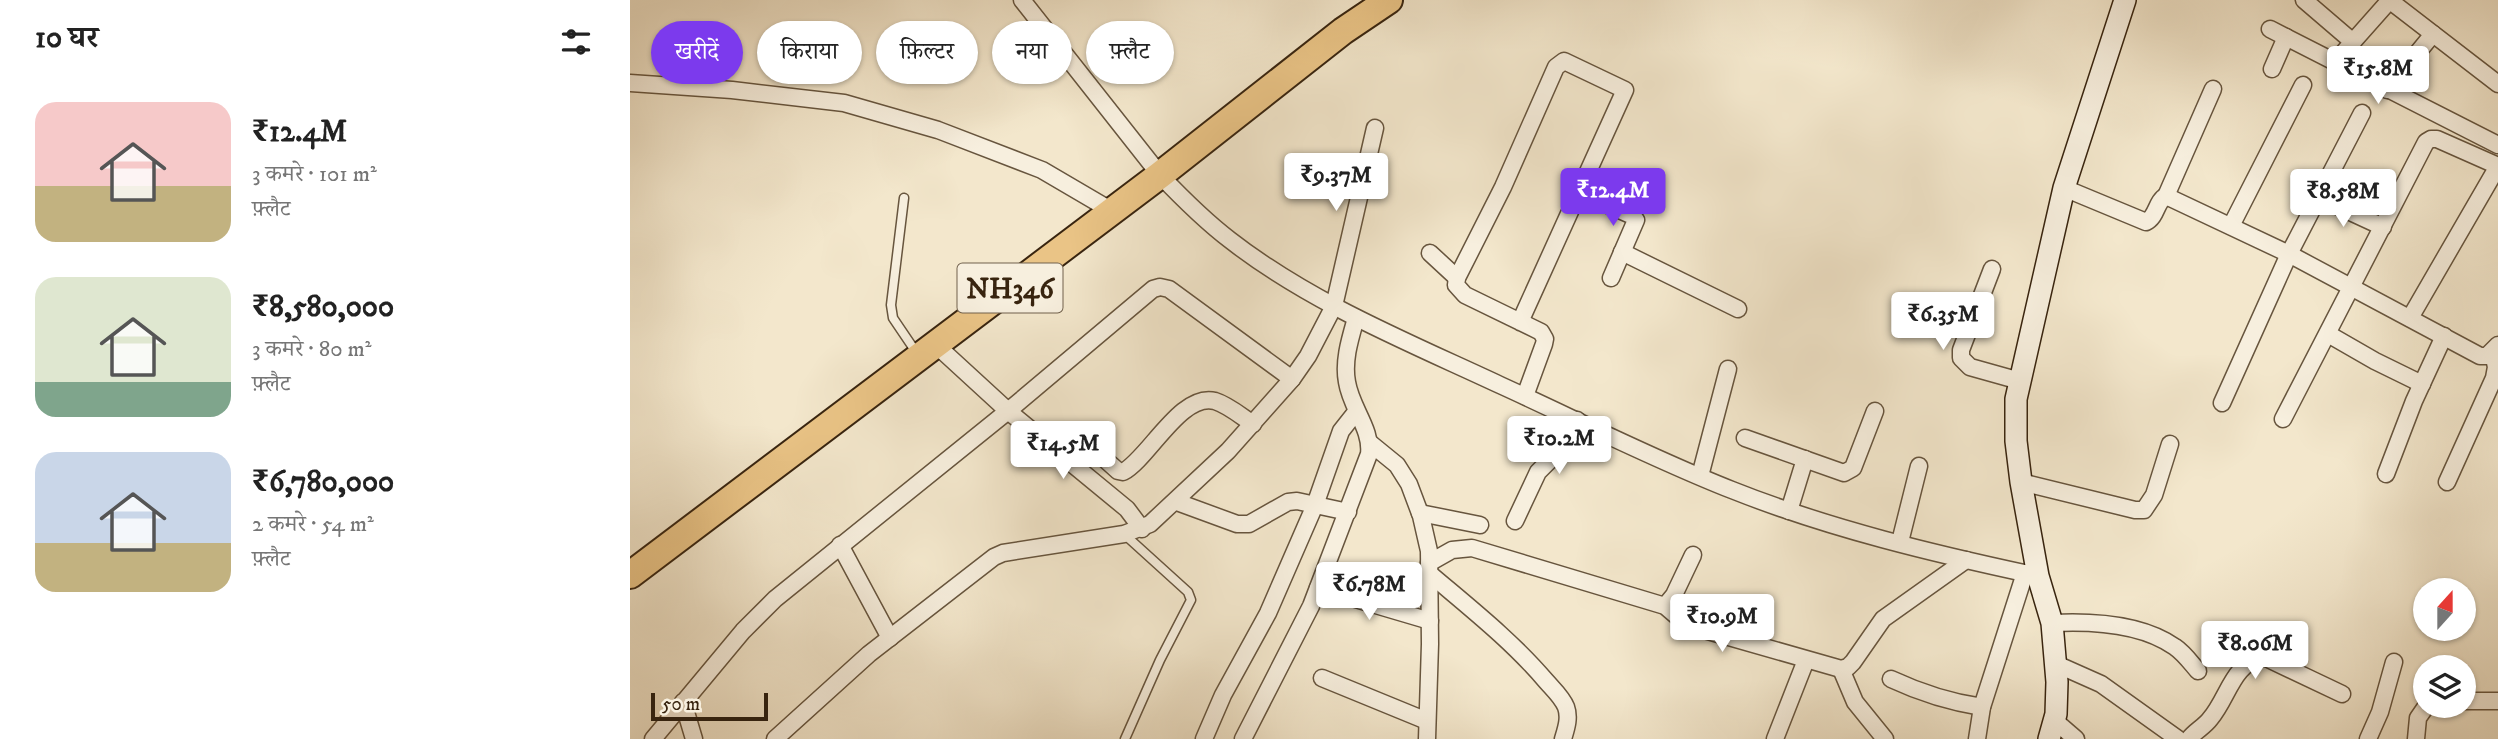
<!DOCTYPE html>
<html lang="hi">
<head>
<meta charset="utf-8">
<style>
  body { margin:0; font-family:"IM FELL DW Pica","Noto Serif Devanagari",serif; background:#f6f6f6; color:#222; height:100vh; display:flex; flex-direction:column; font-size:26px; white-space:nowrap }
  * { box-sizing:border-box; margin:0 }
  p { font-size:23px; color:#767676 }
  .icon { flex:none; width:38px; height:38px; fill:none; stroke:currentColor; stroke-width:2; stroke-linecap:round; stroke-linejoin:round }
  .map { position:relative; flex:1; overflow:hidden }
  .details { display:flex; flex-direction:column; background:#fff; width:630px }
  .details>* { flex:none }
  .banner { position:absolute; left:21px; top:21px; width:665px; height:63px; display:flex; gap:14px }
  .needle { width:46px; rotate:21deg }
  .buttons { position:absolute; left:1783px; top:578px; display:grid; gap:14px }
  .buttons a { display:grid; place-items:center; width:63px; height:63px; border-radius:50%; background:#fff; box-shadow:0 2px 5px #0004; font-size:35px }
  .scale { position:absolute; left:21px; bottom:18px; width:117px; box-sizing:border-box; padding-left:7px; border:4px solid #38240f; border-top:0; font-size:19px; line-height:24px; white-space:nowrap; color:#38240f; -webkit-text-stroke:5px #f7efde; paint-order:stroke }
  .price { position:absolute; translate:-50% -60px; padding:0 16px; border-radius:7px; background:#fff; color:#222; font-size:23px; line-height:46px; filter:drop-shadow(0 2px 4px #0008) }
  .price::after { content:''; position:absolute; left:50%; top:42px; width:21px; height:16px; margin-left:-10px; background:inherit; clip-path:polygon(0 0,100% 0,50% 100%) }
  .price.on { background:#7c3aed; color:#fff }
  ul { padding:0; list-style:none }
  li { display:flex; align-items:center; gap:21px; height:175px; padding:0 35px }
  li span { display:grid; place-items:center; flex:none; width:196px; height:140px; border-radius:21px; color:#555 }
  li>.icon { margin-inline-start:auto }
  span .icon { width:84px; height:84px; fill:#fffc; stroke-width:1 }
  li b { font-size:30px }
  h2 { display:flex; justify-content:space-between; align-items:center; height:84px; padding:0 35px; font-size:30px }
  .pill { padding:0 24px; border-radius:32px; background:#fff; box-shadow:0 2px 5px #0004; font-size:24px; line-height:63px }
  .pill.on { background:#7c3aed; color:#fff }
  main { display:flex; flex:1; min-height:0 }
  .map>svg:first-child { display:block }
</style>
</head>
<body>
<main>
<section class="details">
<h2>10 घर<svg class="icon" aria-label="filters" viewBox="0 0 24 24"><path d="M4 7h16M4 17h16"/><circle cx="9" cy="7" r="2"/><circle cx="15" cy="17" r="2"/></svg></h2>
<ul>
<li><span style="background:linear-gradient(#f6c9c9 60%,#c2b280 0)"><svg class="icon" aria-label="home" viewBox="0 0 24 24"><path d="M3 11l9-7 9 7M6 9v11h12V9"/></svg></span><div><b>₹12.4M</b><p>3 कमरे · 101 m²</p><p>फ़्लैट</p></div></li>
<li><span style="background:linear-gradient(#dfe7d0 75%,#7fa58c 0)"><svg class="icon" aria-label="home" viewBox="0 0 24 24"><path d="M3 11l9-7 9 7M6 9v11h12V9"/></svg></span><div><b>₹8,580,000</b><p>3 कमरे · 80 m²</p><p>फ़्लैट</p></div></li>
<li><span style="background:linear-gradient(#c9d6e8 65%,#c2b280 0)"><svg class="icon" aria-label="home" viewBox="0 0 24 24"><path d="M3 11l9-7 9 7M6 9v11h12V9"/></svg></span><div><b>₹6,780,000</b><p>2 कमरे · 54 m²</p><p>फ़्लैट</p></div></li>
</ul>
</section>
<div class="map">
<svg width="1868" height="739" viewBox="0 0 1868 739">
  <rect width="100%" height="100%" fill="#f3e7cc"/>
  <filter id="stains"><feTurbulence type="fractalNoise" baseFrequency=".00286" numOctaves="4"/><feColorMatrix values="0 0 0 0 .2 0 0 0 0 .09 0 0 0 0 .02 0 0 0 .5 -.17"/></filter>
  <radialGradient id="worn" r=".72"><stop offset=".6" stop-color="#630" stop-opacity="0"/><stop offset="1" stop-color="#630" stop-opacity=".3"/></radialGradient>
  <g fill="none" stroke-linecap="round" stroke-linejoin="round">
    <defs>
      <g id="service">
        <polyline points="274,198 261,305 263,318 288,355"/>
        <polyline points="494,534 558,592 561,600 530,660 495,739"/>
      </g>
      <g id="minor">
        <path d="M392 0 530 175C552 198 575 221 600 240 681 303 778 342 870 385 947 420 1023 459 1102 490 1200 529 1305 554 1408 576"/>
        <polyline points="1674,0 1723,42"/>
        <polyline points="1759,0 1868,84"/>
        <polyline points="1640,29 1868,145"/>
        <polyline points="1705,62 1760,0"/>
        <polyline points="1642,69 1656,37"/>
        <polyline points="0,83 102,90 214,103 308,130 412,170 482,211"/>
        <polyline points="1757,90 1803,34"/>
        <path d="M1434 188 1516 222C1527 217 1526 201 1536 196L1659 254 1850 356H1857L1868 345"/>
        <polyline points="949,192 1003,216 1006,220 981,278"/>
        <polyline points="1536,196 1583,89"/>
        <polyline points="1688,197 1753,227"/>
        <polyline points="1601,226 1673,85"/>
        <polyline points="992,252 1108,309"/>
        <polyline points="800,253 827,278"/>
        <polyline points="1362,269 1331,350 1331,358 1340,367 1390,381"/>
        <polyline points="890,322 995,90 934,61 926,67 873,187 827,278 826,285 835,295 911,332 915,339 914,344 895,396"/>
        <polyline points="1698,334 1745,361 1792,384"/>
        <polyline points="305,344 378,411 497,509 512,529"/>
        <polyline points="1592,403 1659,254 1732,113"/>
        <polyline points="1653,419 1796,142 1801,139 1807,139 1868,166 1780,318"/>
        <path d="M448 435 488 471 493 472C519 458 551 392 585 401 598 405 611 416 623 424"/>
        <polyline points="1115,438 1214,473 1223,468 1245,411"/>
        <polyline points="740,443 767,465 779,484 791,516 799,551 800,644 797,739"/>
        <polyline points="1756,474 1784,401 1814,336"/>
        <polyline points="1070,476 1098,369"/>
        <polyline points="1391,482 1505,510 1514,510 1524,495 1540,444"/>
        <polyline points="1817,482 1864,378 1866,367 1863,353"/>
        <polyline points="547,502 607,524 619,524 658,502 667,501 718,512"/>
        <polyline points="1159,511 1175,459"/>
        <polyline points="790,513 850,525"/>
        <polyline points="885,521 908,472 934,446 947,420"/>
        <polyline points="1270,542 1289,466"/>
        <polyline points="210,545 260,638"/>
        <polyline points="799,563 822,550 842,548 1035,606 1049,618 1071,629 1211,669 1218,667 1223,662 1253,619 1336,560"/>
        <path d="M800 574C840 608 882 641 916 681 923 689 932 697 936 707 940 718 936 729 933 739"/>
        <polyline points="688,588 800,621"/>
        <polyline points="1035,606 1044,595 1063,555"/>
        <path d="M1422 623C1462 621 1511 623 1545 647 1554 653 1561 663 1568 671"/>
        <polyline points="1426,664 1471,684 1548,739"/>
        <polyline points="1211,669 1225,702 1255,739"/>
        <polyline points="692,678 797,721"/>
        <path d="M1261 679C1291 693 1319 702 1352 707"/>
        <polyline points="1834,701 1868,701"/>
        <polyline points="53,702 64,739"/>
        <polyline points="1424,720 1446,739"/>
        <polyline points="23,739 113,631 145,599 378,411 523,289 530,287 539,289 662,379"/>
        <polyline points="145,739 239,654 364,557 373,553 494,534 520,524 598,451 662,379 678,356 704,306 745,128"/>
        <polyline points="574,739 593,695 638,613 685,505 711,431 726,412"/>
        <path d="M613 739 681 606 739 454C742 429 721 408 717 382 713 361 720 339 726 318"/>
        <polyline points="1145,739 1176,660"/>
        <polyline points="1347,739 1352,707 1395,573"/>
        <path d="M1559 739C1565 731 1574 727 1580 719 1599 697 1602 663 1634 657L1712 694"/>
        <polyline points="1738,739 1750,712 1764,662"/>
        <polyline points="1786,739 1788,718 1797,705"/>
      </g>
      <polyline id="secondary" points="1419,739 1426,714 1427,682 1422,623 1408,576 1391,482 1386,441 1386,399 1434,188 1495,0"/>
      <polyline id="trunk" points="0,575 530,175 713,31 759,0"/>
    </defs>
    <use href="#service" stroke="#67553e" stroke-width="11"/>
    <use href="#minor" stroke="#67553e" stroke-width="19"/>
    <use href="#secondary" stroke="#38240f" stroke-width="24"/>
    <use href="#trunk" stroke="#38240f" stroke-width="30"/>
    <use href="#service" stroke="#f7efde" stroke-width="8"/>
    <use href="#minor" stroke="#f7efde" stroke-width="16"/>
    <use href="#secondary" stroke="#f7efde" stroke-width="21"/>
    <use href="#trunk" stroke="#eac486" stroke-width="26"/>
  </g>
  <g text-anchor="middle" stroke-width="7" stroke-linejoin="round" paint-order="stroke">
    <rect fill="#f7efde" stroke="#71614d" stroke-width="2" x="327.5" y="263.5" width="105" height="49" rx="5"/>
    <g font-size="28" font-weight="bold" fill="#38240f">
      <text x="380" y="298">NH346</text>
    </g>
  </g>
  <rect width="100%" height="100%" filter="url(#stains)"/>
  <rect width="100%" height="100%" fill="url(#worn)"/>
</svg>
<div class="buttons">
<a><svg class="needle" viewBox="-14 -14 28 28"><path d="M0-13l5 13h-10z" fill="#e53935"/><path d="M0 13l5-13h-10z" fill="#767676"/></svg></a>
<a><svg class="icon" aria-label="layers" viewBox="0 0 24 24"><path d="M12 4l9 5-9 5-9-5zM3 14l9 5 9-5"/></svg></a>
</div>
<div class="scale">50 m</div>
<b class="price" style="left:1748px;top:106px">₹15.8M</b>
<b class="price" style="left:706px;top:213px">₹9.37M</b>
<b class="price on" style="left:983px;top:228px">₹12.4M</b>
<b class="price" style="left:1713px;top:229px">₹8.58M</b>
<b class="price" style="left:1313px;top:352px">₹6.35M</b>
<b class="price" style="left:929px;top:476px">₹10.2M</b>
<b class="price" style="left:433px;top:481px">₹14.5M</b>
<b class="price" style="left:739px;top:622px">₹6.78M</b>
<b class="price" style="left:1092px;top:654px">₹10.9M</b>
<b class="price" style="left:1625px;top:681px">₹8.06M</b>
<div class="banner">
<a class="pill on">खरीदें</a>
<a class="pill">किराया</a>
<a class="pill">फ़िल्टर</a>
<a class="pill">नया</a>
<a class="pill">फ़्लैट</a>
</div>
</div>
</main>
</body>
</html>
